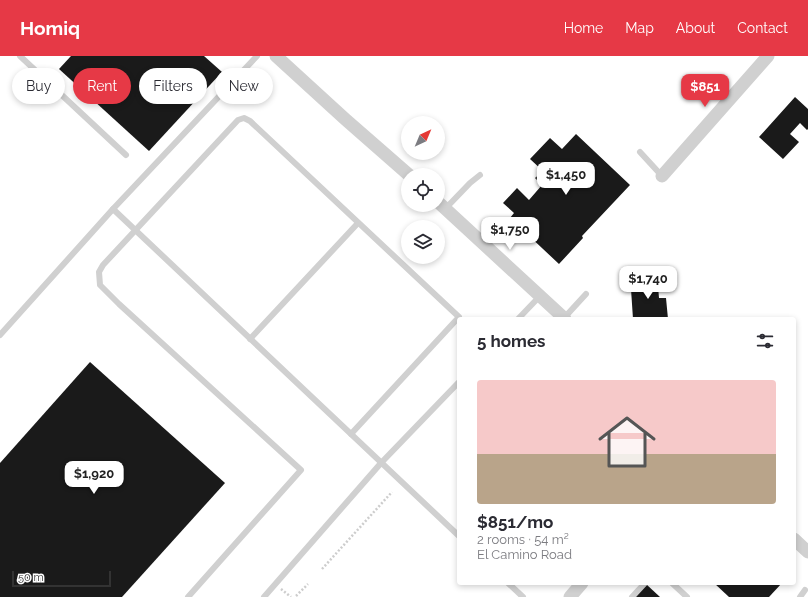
<!DOCTYPE html>
<html lang="en">
<head>
<meta charset="utf-8">
<style>
  body { margin:0; font-family:Raleway,sans-serif; background:#f7f7f7; color:#2b2b33; height:100vh; display:flex; flex-direction:column; font-size:15px; white-space:nowrap }
  * { box-sizing:border-box; margin:0 }
  p { font-size:13px; color:#7c7c81 }
  .icon { flex:none; width:22px; height:22px; fill:none; stroke:currentColor; stroke-width:2; stroke-linecap:round; stroke-linejoin:round }
  .map { position:relative; flex:1; overflow:hidden }
  .panel { position:absolute; left:457px; top:261px; width:339px; height:268px; display:flex; flex-direction:column; background:#fff; border-radius:4px; box-shadow:0 2px 6px #0003 }
  .panel>* { flex:none }
  .top-card { position:absolute; left:12px; top:12px; width:380px; height:36px; display:flex; gap:8px }
  .needle { width:26px; rotate:44deg }
  .buttons { position:absolute; left:401px; top:60px; display:grid; gap:8px }
  .buttons a { display:grid; place-items:center; width:44px; height:44px; border-radius:50%; background:#fff; box-shadow:0 2px 6px #0003; font-size:20px }
  .scale { position:absolute; left:12px; bottom:10px; width:99px; box-sizing:border-box; padding-left:4px; border:2px solid #333; border-top:0; font-size:11px; line-height:14px; white-space:nowrap; color:#333; -webkit-text-stroke:3px #fff; paint-order:stroke }
  .price { position:absolute; translate:-50% -34px; padding:0 9px; border-radius:8px; background:#fff; color:#222; font-size:13px; line-height:26px; filter:drop-shadow(0 1px 2px #0008) }
  .price::after { content:''; position:absolute; left:50%; top:24px; width:12px; height:9px; margin-left:-6px; background:inherit; clip-path:polygon(0 0,100% 0,50% 100%) }
  .price.on { background:#e63946; color:#fff }
  ul { padding:0; list-style:none }
  li { display:grid; align-content:center; gap:8px; height:212px; padding:0 20px }
  li span { display:grid; place-items:center; height:124px; border-radius:4px; color:#555 }
  li>.icon { margin-inline-start:auto }
  span .icon { width:72px; height:72px; fill:#fffc; stroke-width:1 }
  li b { font-size:17px }
  h2 { display:flex; justify-content:space-between; align-items:center; height:48px; padding:0 20px; font-size:17px }
  .chip { padding:0 14px; border-radius:18px; background:#fff; box-shadow:0 2px 6px #0003; font-size:14px; line-height:36px }
  .chip.on { background:#e63946; color:#fff }
  header { display:flex; align-items:center; gap:24px; box-sizing:border-box; height:56px; padding:0 20px; background:#e63946; color:#fff }
  header strong { font-size:19px }
  nav { display:flex; gap:22px; margin-inline-start:auto; font-size:14px }
  .map>svg:first-child { display:block }
</style>
</head>
<body>
<header>
<strong>Homiq</strong>
<nav><a>Home</a><a>Map</a><a>About</a><a>Contact</a></nav>
</header>
<div class="map">
<svg width="808" height="541" viewBox="0 0 808 541">
  <rect width="100%" height="100%" fill="#fff"/>
  <g fill="#1a1a1a">
    <polygon points="71,0 204,0 222,16 149,95 59,13"/>
    <polygon points="795,41 808,53 808,73 807,74 800,67 790,78 799,86 783,103 759,81"/>
    <polygon points="576,78 630,129 582,180 583,182 559,208 510,162 514,157 503,147 517,132 529,144 542,129 535,122 543,115 530,103 550,82 562,93"/>
    <polygon points="657,219 659,242 666,242 668,263 633,263 631,233 638,233 637,220"/>
    <polygon points="90,306 225,427 122,541 0,541 0,407"/>
    <polygon points="714,527 782,527 769,541 729,541"/>
    <polygon points="646,528 660,541 634,541"/>
  </g>
  <g fill="none" stroke-linecap="round" stroke-linejoin="round">
    <g stroke="#cdcdcd" stroke-width="2.5" stroke-dasharray="2 2" stroke-linecap="butt">
      <polyline points="322,513 392,436"/>
      <polyline points="710,527 711,528"/>
      <polyline points="281,533 291,541"/>
      <polyline points="296,540 308,528"/>
    </g>
    <g stroke="#d0d0d0" stroke-width="6">
      <polyline points="20,0 126,99"/>
      <polyline points="640,96 662,120"/>
      <polyline points="113,153 459,480"/>
      <polyline points="445,153 470,127 480,119"/>
      <polyline points="564,262 586,238"/>
      <polyline points="518,263 540,240"/>
      <polyline points="0,279 113,153 257,0"/>
      <polyline points="250,283 358,167"/>
      <polyline points="508,527 523,541"/>
      <polyline points="672,527 687,541"/>
      <polyline points="188,541 301,414 119,248 100,229 99,216 103,209 238,64 244,62 250,65 459,261 351,378"/>
      <polyline points="264,541 381,407 459,326"/>
      <polyline points="632,541 645,527"/>
      <polyline points="800,541 805,534"/>
    </g>
    <g stroke="#d0d0d0" stroke-width="13">
      <polyline points="276,0 345,63 409,119"/>
      <polyline points="662,120 768,0"/>
      <polyline points="438,146 565,263"/>
      <polyline points="794,483 808,496"/>
      <polyline points="570,541 582,527"/>
    </g>
  </g>
</svg>
<div class="buttons">
<a><svg class="needle" viewBox="-14 -14 28 28"><path d="M0-13l5 13h-10z" fill="#e53935"/><path d="M0 13l5-13h-10z" fill="#7c7c81"/></svg></a>
<a><svg class="icon" aria-label="locate" viewBox="0 0 24 24"><circle cx="12" cy="12" r="6"/><path d="M12 2v4M12 18v4M2 12h4M18 12h4"/></svg></a>
<a><svg class="icon" aria-label="layers" viewBox="0 0 24 24"><path d="M12 4l9 5-9 5-9-5zM3 14l9 5 9-5"/></svg></a>
</div>
<div class="scale">50 m</div>
<b class="price on" style="left:705px;top:52px">$851</b>
<b class="price" style="left:566px;top:140px">$1,450</b>
<b class="price" style="left:510px;top:195px">$1,750</b>
<b class="price" style="left:648px;top:244px">$1,740</b>
<b class="price" style="left:94px;top:439px">$1,920</b>
<div class="top-card">
<a class="chip">Buy</a>
<a class="chip on">Rent</a>
<a class="chip">Filters</a>
<a class="chip">New</a>
</div>
<section class="panel">
<h2>5 homes<svg class="icon" aria-label="filters" viewBox="0 0 24 24"><path d="M4 7h16M4 17h16"/><circle cx="9" cy="7" r="2"/><circle cx="15" cy="17" r="2"/></svg></h2>
<ul>
<li><span style="background:linear-gradient(#f6c9c9 60%,#b9a48a 0)"><svg class="icon" aria-label="home" viewBox="0 0 24 24"><path d="M3 11l9-7 9 7M6 9v11h12V9"/></svg></span><div><b>$851/mo</b><p>2 rooms · 54 m²</p><p>El Camino Road</p></div></li>
</ul>
</section>
</div>
</body>
</html>
